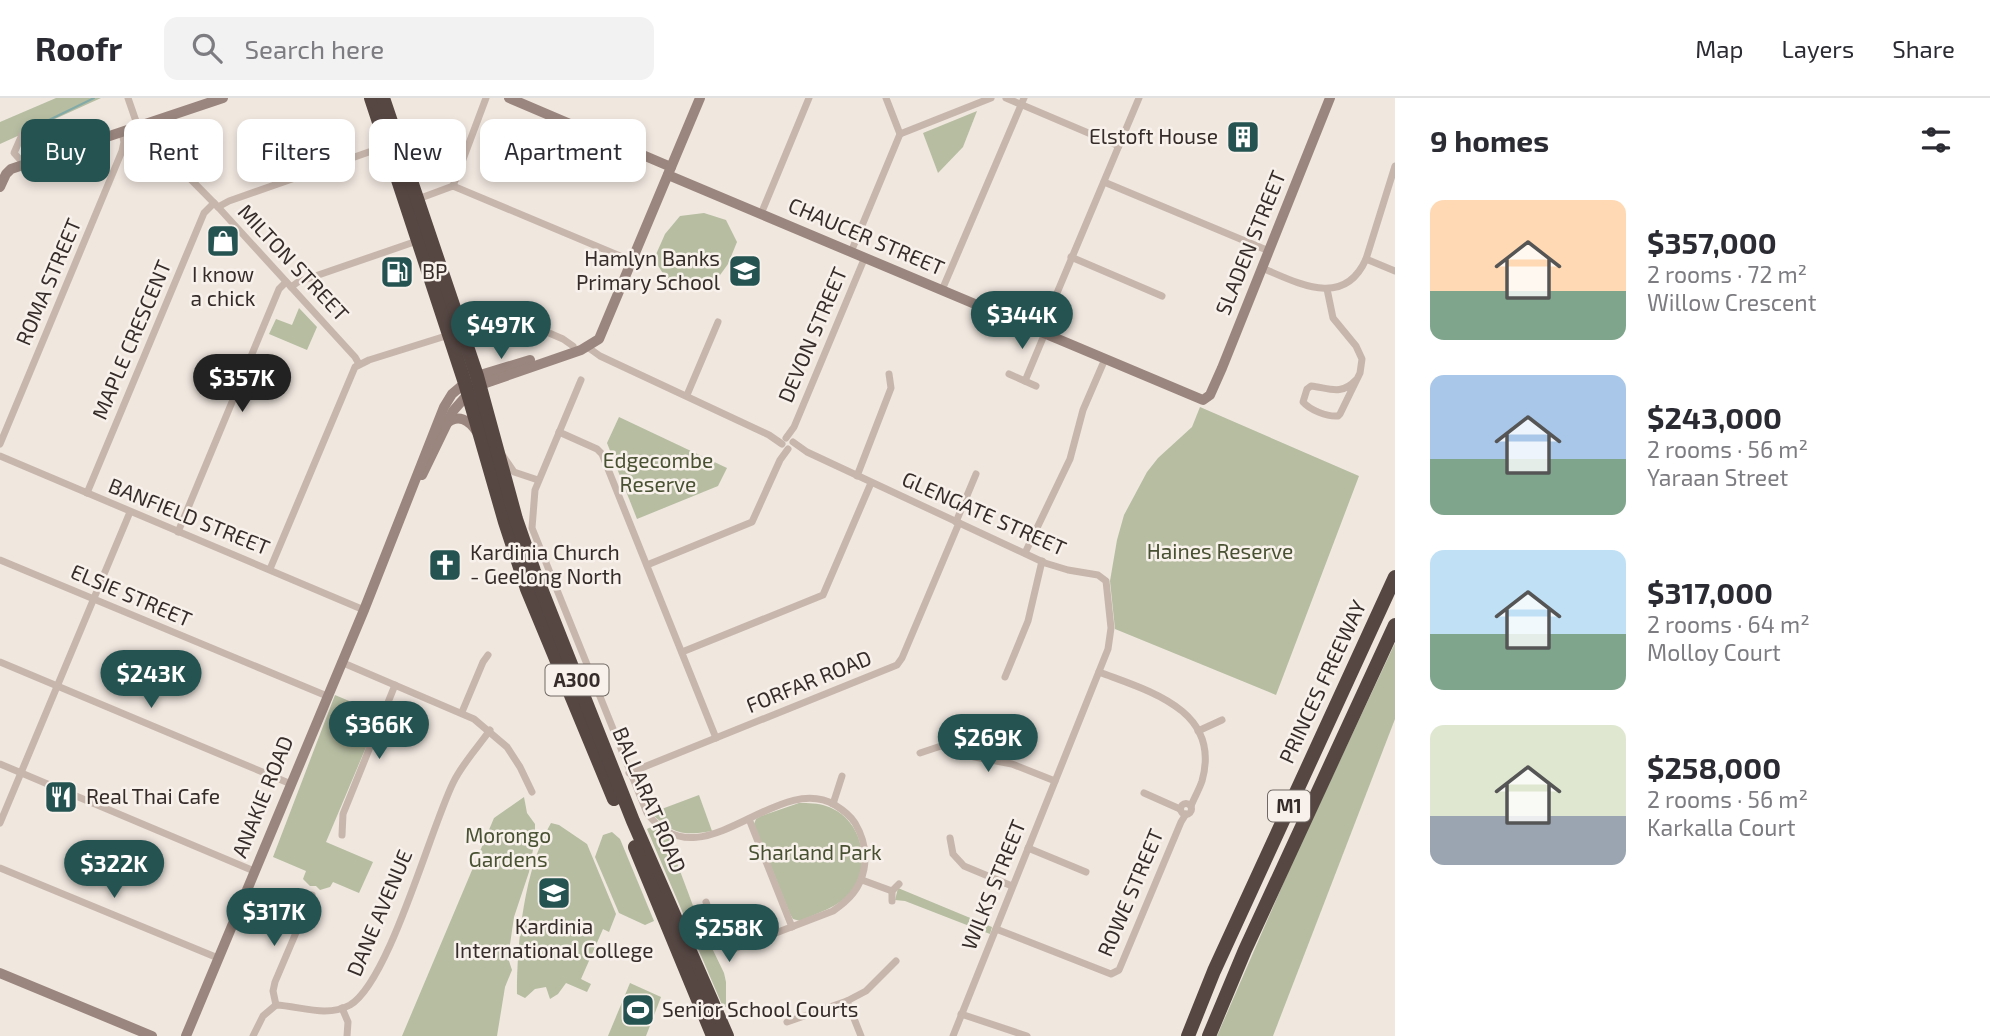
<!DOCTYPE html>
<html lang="en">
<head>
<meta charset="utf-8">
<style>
  body { margin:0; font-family:"Exo 2",sans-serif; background:#f2f2f3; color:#2b2b33; height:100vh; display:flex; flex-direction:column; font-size:26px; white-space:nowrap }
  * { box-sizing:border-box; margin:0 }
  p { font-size:23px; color:#7c7c81 }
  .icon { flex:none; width:38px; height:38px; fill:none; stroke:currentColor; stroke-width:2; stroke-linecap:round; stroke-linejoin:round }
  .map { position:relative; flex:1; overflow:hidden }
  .sheet { display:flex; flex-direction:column; background:#fff; width:595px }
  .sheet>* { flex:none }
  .banner { position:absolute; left:21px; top:21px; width:665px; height:63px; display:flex; gap:14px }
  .price { position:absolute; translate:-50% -60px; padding:0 16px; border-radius:24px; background:#255352; color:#fff; font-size:23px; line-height:46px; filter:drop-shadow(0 2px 4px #0008) }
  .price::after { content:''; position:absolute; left:50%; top:42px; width:21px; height:16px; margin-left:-10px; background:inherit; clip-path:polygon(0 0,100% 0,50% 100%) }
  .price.active { background:#222; color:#fff }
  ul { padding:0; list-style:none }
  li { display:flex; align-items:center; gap:21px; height:175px; padding:0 35px }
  li span { display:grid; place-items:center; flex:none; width:196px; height:140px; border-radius:14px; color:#555 }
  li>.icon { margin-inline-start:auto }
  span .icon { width:84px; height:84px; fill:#fffc; stroke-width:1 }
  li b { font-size:30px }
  h2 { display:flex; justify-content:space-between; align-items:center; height:84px; padding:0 35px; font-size:30px }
  .chip { padding:0 24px; border-radius:14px; background:#fff; box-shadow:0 4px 10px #0003; font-size:24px; line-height:63px }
  .chip.active { background:#255352; color:#fff }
  header { display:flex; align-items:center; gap:42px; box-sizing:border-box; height:98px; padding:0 35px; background:#fff; border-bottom:2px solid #e1e1e2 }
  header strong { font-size:33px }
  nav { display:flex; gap:38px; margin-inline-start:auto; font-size:24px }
  .search { width:490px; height:63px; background:#f2f2f3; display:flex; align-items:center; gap:18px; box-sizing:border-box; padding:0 24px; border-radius:14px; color:#7c7c81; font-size:26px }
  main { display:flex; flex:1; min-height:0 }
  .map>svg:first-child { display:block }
</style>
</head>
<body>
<header>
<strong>Roofr</strong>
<div class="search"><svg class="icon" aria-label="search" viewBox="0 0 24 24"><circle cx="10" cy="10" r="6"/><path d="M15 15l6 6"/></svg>Search here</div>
<nav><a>Map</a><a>Layers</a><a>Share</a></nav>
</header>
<main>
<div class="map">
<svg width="1395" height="938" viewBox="0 0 1395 938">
  <rect width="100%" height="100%" fill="#f0e7df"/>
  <g fill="#b6bda1">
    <polygon points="56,0 101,0 0,46 0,24"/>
    <polygon points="977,13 963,49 938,75 923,35"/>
    <polygon points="704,115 726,122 737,144 728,166 715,184 693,187 667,182 654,161 665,136 680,118"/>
    <polygon points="299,210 317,229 307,252 269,236 276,221 292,227"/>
    <polygon points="1200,309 1359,378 1276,597 1115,531 1110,483 1117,442 1124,417 1147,374 1158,360 1192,329"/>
    <polygon points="619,319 727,370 718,388 637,421 607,345"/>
    <polygon points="1395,545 1395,621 1273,938 1217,938 1296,756"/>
    <polygon points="335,597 380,616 326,744 373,764 359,795 333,784 330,789 320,792 316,788 310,788 303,781 306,773 273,759"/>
    <path d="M699 697 712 733C682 738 673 736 651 715Z"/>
    <polygon points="524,699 527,715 535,726 535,740 529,774 514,819 508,860 512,872 505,889 497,938 402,938 494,720"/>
    <path d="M799 705C808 705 818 705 826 708 861 719 873 765 851 794 839 809 817 815 800 823L793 821 790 816 754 726 756 721 761 718Z"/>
    <path d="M551 725 559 727 587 746 616 816 609 834 603 831 581 881 591 886 587 894 566 885 558 896 550 901 546 889 535 891 525 900 517 896C517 843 524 772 551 725Z"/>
    <polygon points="653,728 673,740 674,743 671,749 698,821 724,875 726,884 726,909 723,909 647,731"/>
    <polygon points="612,734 620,741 654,823 645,827 619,815 595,759 603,737"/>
    <polygon points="898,790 992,829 990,836 905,803 895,802"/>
    <polygon points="630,885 661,899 646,938 608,938"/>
  </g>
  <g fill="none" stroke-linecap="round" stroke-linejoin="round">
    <polyline stroke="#82aaa8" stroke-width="2" points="49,22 94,0"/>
    <g stroke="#c7b6ac" stroke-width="7">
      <polyline points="128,0 138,29"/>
      <polyline points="886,0 900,36"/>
      <polyline points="1006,0 1119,48"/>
      <polyline points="143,27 152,42 218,109 355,259 359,266"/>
      <polyline points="900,36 991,0"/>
      <polyline points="22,37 14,55 25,67"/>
      <polyline points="1104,84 1269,153"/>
      <polyline points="453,88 486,0"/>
      <polyline points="418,101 453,88 632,163"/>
      <polyline points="218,109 229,103 386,48"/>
      <polyline points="761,116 809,0"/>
      <polyline points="851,154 900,36"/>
      <polyline points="1071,159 1162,198"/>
      <polyline points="1366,161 1395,173"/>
      <path d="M1262 170C1298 185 1344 211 1366 161L1395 68"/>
      <polyline points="291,189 298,184 417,143"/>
      <path d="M1327 191 1333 220 1356 248 1362 261 1360 275 1340 316 1338 318C1327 319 1310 312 1303 304L1307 291 1311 288C1329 290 1341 298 1356 282"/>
      <polyline points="942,192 1024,0"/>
      <polyline points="459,229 500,214 563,241 573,248"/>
      <polyline points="1041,233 1139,0"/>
      <polyline points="586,248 600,258 769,337 782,346"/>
      <polyline points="1009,276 1036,288"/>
      <path d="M581 282 535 392 532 430 647 715C701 788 776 672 835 707 843 712 850 717 855 725 864 740 867 754 864 771 860 791 849 802 833 813L731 852 721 848 706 804"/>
      <polyline points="1025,283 1045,235"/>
      <polyline points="687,297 718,224"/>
      <polyline points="559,334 597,351 602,356 716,640"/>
      <polyline points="786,340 794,329 865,159"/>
      <polyline points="793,344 807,354 1045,465 1068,472 1098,477 1106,483 1111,530 1108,551 953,938"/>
      <polyline points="0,346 122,53 124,44 122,35"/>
      <polyline points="0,358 364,512"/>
      <polyline points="503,358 514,374 538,382"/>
      <polyline points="857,378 891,290 889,276"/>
      <polyline points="87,395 204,115 214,105"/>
      <polyline points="956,424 976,376"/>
      <polyline points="178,434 279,191 286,184"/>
      <polyline points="1025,455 1070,361 1083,312 1105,261"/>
      <polyline points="0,462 327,598"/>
      <polyline points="647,467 752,424 780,362 788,351"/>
      <polyline points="270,471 355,269 369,262 449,237"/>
      <polyline points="682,554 823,497 871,385"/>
      <polyline points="0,564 291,686"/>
      <polyline points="341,564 474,621 507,649 520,669 532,694"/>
      <path d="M1099 574C1149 593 1222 612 1202 683 1199 692 1194 700 1191 708"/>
      <polyline points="1005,579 1028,523 1042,463"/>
      <polyline points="462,614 483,564 488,557"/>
      <polyline points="1198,633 1222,622"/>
      <polyline points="920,655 941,648 964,657 1012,666 1055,683"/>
      <polyline points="0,666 254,773"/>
      <polyline points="629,675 897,567 902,560 959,425"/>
      <polyline points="1144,695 1180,711"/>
      <circle cx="1186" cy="711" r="5.5"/>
      <polyline points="833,706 842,678"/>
      <polyline points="749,721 792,829"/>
      <polyline points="0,725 130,414"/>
      <polyline points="342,737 343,716 395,587"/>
      <polyline points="950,740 953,756 964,768 1012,788"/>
      <polyline points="1028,750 1086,774"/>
      <polyline points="0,770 218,860"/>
      <polyline points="862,782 892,793"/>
      <polyline points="892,803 892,793 899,786"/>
      <polyline points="996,831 1111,876 1119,872 1181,724 1186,716"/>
      <polyline points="847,903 861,938"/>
      <polyline points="276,907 273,893 275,884 312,797"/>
      <polyline points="342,910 348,924 347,938"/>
      <polyline points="961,916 1027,938"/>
      <polyline points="787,924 847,903 866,893 896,863"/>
      <path d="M253 938 263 918 276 907C300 908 326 920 350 907 389 884 430 732 453 685 462 666 478 649 490 632"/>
    </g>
    <g stroke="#9a867e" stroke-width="10">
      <polyline points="509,0 671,69"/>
      <polyline points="668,77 1203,302 1210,297 1222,270 1330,0"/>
      <polyline points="0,89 6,76 11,71 223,0"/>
      <polyline points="477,278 530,262"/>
      <polyline points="480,287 581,252 599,241 700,0"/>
      <path d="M446 326C458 315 469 322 477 334"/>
      <polyline points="422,377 453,313 468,296"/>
      <polyline points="0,875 152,938"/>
      <polyline points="186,938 364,512 444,309 452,296 465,285"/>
    </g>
    <g stroke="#564743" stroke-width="14">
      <polyline points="371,0 465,285 505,424 527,491 614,701"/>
      <polyline points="383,0 477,278 516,421 534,473 633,723 727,938"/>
      <polyline points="635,749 713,938"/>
      <polyline points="1188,938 1214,873 1395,479"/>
      <polyline points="1209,938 1245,852 1395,527"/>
    </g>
  </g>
  <defs>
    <symbol id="building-square" viewBox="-11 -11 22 22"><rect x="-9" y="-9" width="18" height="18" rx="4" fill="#255352" stroke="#f8f1eb"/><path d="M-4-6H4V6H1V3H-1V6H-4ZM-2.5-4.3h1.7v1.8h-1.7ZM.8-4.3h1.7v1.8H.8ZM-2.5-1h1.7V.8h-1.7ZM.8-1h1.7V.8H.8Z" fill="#fff"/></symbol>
    <symbol id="shop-square" viewBox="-11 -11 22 22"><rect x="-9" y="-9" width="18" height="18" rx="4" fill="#255352" stroke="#f8f1eb"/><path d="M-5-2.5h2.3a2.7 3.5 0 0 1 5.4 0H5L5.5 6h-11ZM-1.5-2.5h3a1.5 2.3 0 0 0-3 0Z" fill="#fff"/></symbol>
    <symbol id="school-square" viewBox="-11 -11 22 22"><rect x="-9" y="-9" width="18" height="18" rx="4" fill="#255352" stroke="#f8f1eb"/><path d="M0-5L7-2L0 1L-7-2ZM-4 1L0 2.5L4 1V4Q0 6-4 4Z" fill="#fff"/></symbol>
    <symbol id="fuel-square" viewBox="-11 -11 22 22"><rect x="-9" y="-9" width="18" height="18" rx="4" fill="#255352" stroke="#f8f1eb"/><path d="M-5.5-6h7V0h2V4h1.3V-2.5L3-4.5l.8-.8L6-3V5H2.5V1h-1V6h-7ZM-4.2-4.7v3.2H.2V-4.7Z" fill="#fff"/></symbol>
    <symbol id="church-square" viewBox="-11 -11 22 22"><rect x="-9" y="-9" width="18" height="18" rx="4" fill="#255352" stroke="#f8f1eb"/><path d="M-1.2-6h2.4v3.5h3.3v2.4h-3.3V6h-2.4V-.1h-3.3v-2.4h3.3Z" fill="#fff"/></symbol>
    <symbol id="restaurant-square" viewBox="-11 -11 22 22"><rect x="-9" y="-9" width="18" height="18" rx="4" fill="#255352" stroke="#f8f1eb"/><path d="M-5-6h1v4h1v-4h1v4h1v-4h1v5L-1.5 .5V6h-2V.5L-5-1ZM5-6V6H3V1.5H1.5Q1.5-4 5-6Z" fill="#fff"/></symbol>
    <symbol id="stadium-square" viewBox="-11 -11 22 22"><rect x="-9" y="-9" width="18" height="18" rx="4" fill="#255352" stroke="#f8f1eb"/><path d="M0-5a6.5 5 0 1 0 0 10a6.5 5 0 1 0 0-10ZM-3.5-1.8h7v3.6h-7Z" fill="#fff"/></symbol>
  </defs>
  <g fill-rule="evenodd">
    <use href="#building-square" x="1224" y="20" width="38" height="38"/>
    <use href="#shop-square" x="204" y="124" width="38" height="38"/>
    <use href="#school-square" x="726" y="154" width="38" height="38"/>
    <use href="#fuel-square" x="378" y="155" width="38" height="38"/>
    <use href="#church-square" x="426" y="448" width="38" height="38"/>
    <use href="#restaurant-square" x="42" y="680" width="38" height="38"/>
    <use href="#school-square" x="535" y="776" width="38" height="38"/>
    <use href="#stadium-square" x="619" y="893" width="38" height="38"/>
  </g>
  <g text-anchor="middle" stroke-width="5" stroke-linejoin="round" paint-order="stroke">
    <g fill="#f8f1eb" stroke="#706864" stroke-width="2">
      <rect x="545.5" y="566.5" width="63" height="31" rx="5"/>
      <rect x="1268" y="692.5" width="42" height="31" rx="5"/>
    </g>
    <g font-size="19" font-weight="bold" fill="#362d2a">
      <text x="577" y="589">A300</text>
      <text x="1289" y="715">M1</text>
    </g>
    <g font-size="21" fill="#362d2a" stroke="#f8f1eb" text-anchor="start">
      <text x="1218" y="46" text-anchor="end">Elstoft House</text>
      <text x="720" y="168" text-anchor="end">Hamlyn Banks<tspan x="720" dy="24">Primary School</tspan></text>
      <text x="422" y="181">BP</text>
      <text x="223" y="184" text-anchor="middle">I know<tspan x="223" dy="24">a chick</tspan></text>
      <text x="470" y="462">Kardinia Church<tspan x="470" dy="24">- Geelong North</tspan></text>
      <text x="86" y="706">Real Thai Cafe</text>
      <text x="554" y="836" text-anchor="middle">Kardinia<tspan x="554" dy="24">International College</tspan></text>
      <text x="662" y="919">Senior School Courts</text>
    </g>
    <g font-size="21" fill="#362d2a" stroke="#f8f1eb">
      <text transform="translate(866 139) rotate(23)" y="7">CHAUCER STREET</text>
      <text transform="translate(1251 145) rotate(-68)" y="7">SLADEN STREET</text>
      <text transform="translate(293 165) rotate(47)" y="7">MILTON STREET</text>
      <text transform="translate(49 184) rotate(-67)" y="7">ROMA STREET</text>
      <text transform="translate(813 237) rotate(-67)" y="7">DEVON STREET</text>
      <text transform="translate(132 242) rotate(-67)" y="7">MAPLE CRESCENT</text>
      <text transform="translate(984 416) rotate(24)" y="7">GLENGATE STREET</text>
      <text transform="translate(189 419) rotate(22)" y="7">BANFIELD STREET</text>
      <text transform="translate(131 498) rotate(23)" y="7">ELSIE STREET</text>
      <text transform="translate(809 584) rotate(-22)" y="7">FORFAR ROAD</text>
      <text transform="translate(1323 584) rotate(-65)" y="7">PRINCES FREEWAY</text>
      <text transform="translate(263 699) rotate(-68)" y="7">ANAKIE ROAD</text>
      <text transform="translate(649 702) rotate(67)" y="7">BALLARAT ROAD</text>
      <text transform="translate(994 787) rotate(-68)" y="7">WILKS STREET</text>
      <text transform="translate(1131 795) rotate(-67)" y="7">ROWE STREET</text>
      <text transform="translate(380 815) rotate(-67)" y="7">DANE AVENUE</text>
    </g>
    <g font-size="21" fill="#485131" stroke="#f8f1eb">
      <text x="658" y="370">Edgecombe<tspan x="658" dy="24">Reserve</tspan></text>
      <text x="1220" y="461">Haines Reserve</text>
      <text x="508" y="745">Morongo<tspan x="508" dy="24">Gardens</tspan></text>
      <text x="815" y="762">Sharland Park</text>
    </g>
  </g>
</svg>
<b class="price" style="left:1022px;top:253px">$344K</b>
<b class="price" style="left:501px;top:263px">$497K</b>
<b class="price active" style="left:242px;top:316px">$357K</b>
<b class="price" style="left:151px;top:612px">$243K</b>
<b class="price" style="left:379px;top:663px">$366K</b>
<b class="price" style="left:988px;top:676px">$269K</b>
<b class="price" style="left:114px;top:802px">$322K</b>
<b class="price" style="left:274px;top:850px">$317K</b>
<b class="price" style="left:729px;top:866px">$258K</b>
<div class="banner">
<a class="chip active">Buy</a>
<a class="chip">Rent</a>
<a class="chip">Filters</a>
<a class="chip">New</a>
<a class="chip">Apartment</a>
</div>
</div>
<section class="sheet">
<h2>9 homes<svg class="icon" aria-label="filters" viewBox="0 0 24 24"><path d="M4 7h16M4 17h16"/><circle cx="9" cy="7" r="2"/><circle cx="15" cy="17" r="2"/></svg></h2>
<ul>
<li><span style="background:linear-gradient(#ffd9b3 65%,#7fa58c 0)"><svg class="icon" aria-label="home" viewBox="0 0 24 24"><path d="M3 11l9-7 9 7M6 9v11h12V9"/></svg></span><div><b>$357,000</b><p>2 rooms · 72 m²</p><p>Willow Crescent</p></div></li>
<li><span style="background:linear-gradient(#a9c7e8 60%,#7fa58c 0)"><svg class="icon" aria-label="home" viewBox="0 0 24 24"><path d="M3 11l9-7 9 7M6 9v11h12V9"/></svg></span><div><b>$243,000</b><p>2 rooms · 56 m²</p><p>Yaraan Street</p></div></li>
<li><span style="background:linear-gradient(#bfe0f5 60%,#7fa58c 0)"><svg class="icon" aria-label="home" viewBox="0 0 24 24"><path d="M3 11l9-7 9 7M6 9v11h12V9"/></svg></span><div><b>$317,000</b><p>2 rooms · 64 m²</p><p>Molloy Court</p></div></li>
<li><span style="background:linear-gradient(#dfe7d0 65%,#9aa5b1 0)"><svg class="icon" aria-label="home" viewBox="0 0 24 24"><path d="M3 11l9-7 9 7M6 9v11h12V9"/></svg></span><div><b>$258,000</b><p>2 rooms · 56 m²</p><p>Karkalla Court</p></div></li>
</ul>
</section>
</main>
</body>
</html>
